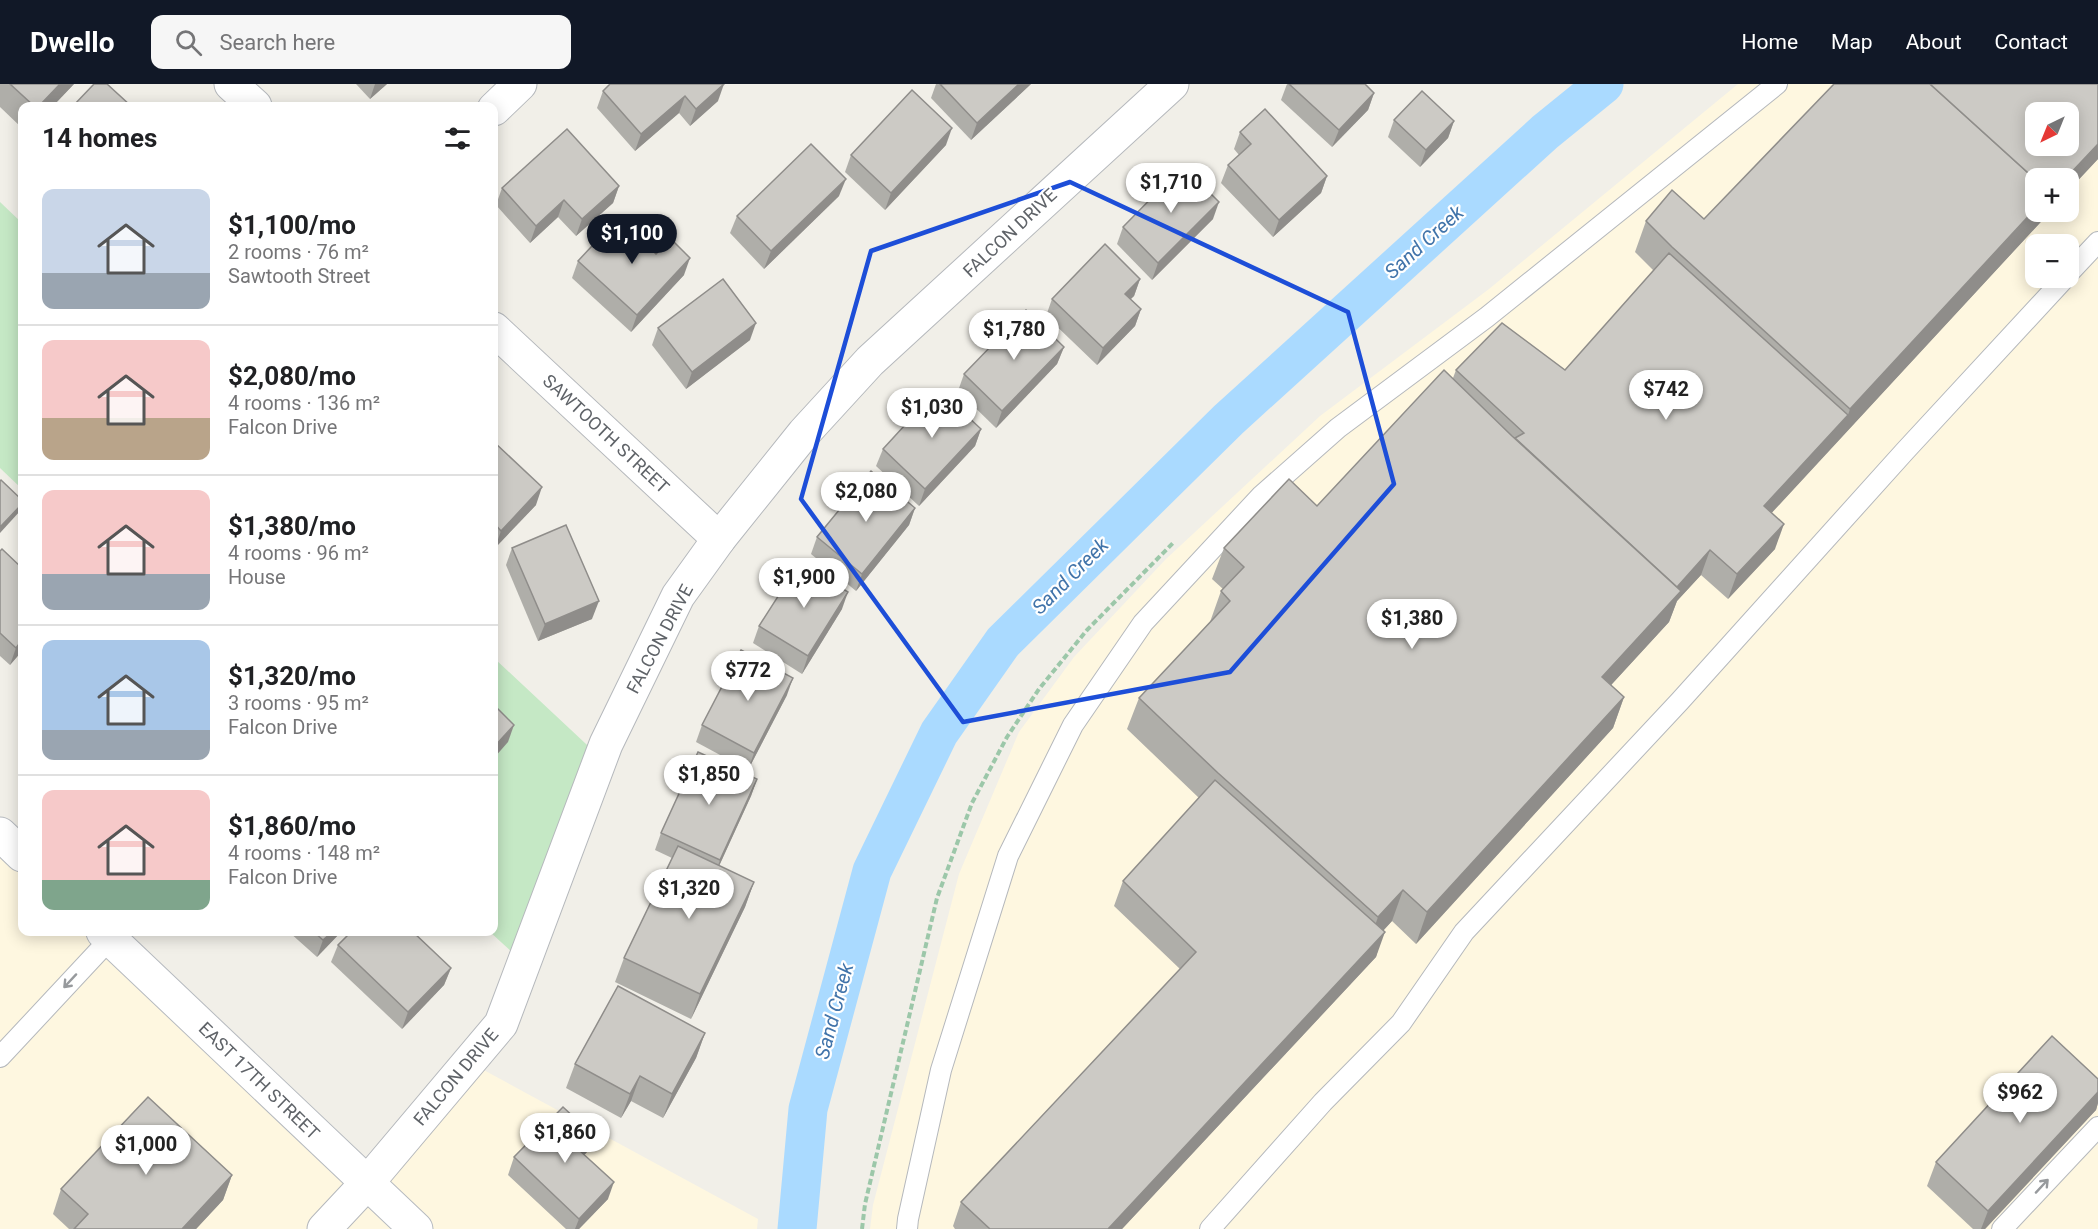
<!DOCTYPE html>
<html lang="en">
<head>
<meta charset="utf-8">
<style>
  body { margin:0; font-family:Roboto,sans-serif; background:#f6f6f6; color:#202124; height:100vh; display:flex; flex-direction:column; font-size:22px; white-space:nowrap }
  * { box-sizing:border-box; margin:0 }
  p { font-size:20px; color:#757577 }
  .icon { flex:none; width:33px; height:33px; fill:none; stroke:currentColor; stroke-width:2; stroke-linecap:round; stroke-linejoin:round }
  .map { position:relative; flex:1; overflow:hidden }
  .details { position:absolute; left:18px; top:18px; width:480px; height:834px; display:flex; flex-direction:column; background:#fff; border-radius:12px; box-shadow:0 3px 15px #0003 }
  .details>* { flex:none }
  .needle { width:39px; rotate:223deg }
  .controls { position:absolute; left:2025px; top:18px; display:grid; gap:12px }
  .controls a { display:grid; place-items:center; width:54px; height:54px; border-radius:12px; background:#fff; box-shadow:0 3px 15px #0003; font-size:30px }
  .price { position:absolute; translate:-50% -51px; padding:0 14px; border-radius:21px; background:#fff; color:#222; font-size:20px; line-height:39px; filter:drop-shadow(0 2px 3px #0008) }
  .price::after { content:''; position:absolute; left:50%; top:36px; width:18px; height:14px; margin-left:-9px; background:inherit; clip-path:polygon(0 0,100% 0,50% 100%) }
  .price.on { background:#111827; color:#fff }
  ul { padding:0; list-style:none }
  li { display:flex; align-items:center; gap:18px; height:150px; padding:0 24px }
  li+li { border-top:2px solid #e0e0e0 }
  li span { display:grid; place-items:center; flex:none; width:168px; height:120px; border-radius:12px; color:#555 }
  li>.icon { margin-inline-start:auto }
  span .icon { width:72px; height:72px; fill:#fffc; stroke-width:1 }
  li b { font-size:26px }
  h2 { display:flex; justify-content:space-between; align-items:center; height:72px; padding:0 24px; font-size:26px }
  header { display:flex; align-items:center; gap:36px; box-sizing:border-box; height:84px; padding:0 30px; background:#111827; color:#fff }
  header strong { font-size:28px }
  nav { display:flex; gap:33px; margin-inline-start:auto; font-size:21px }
  .search { width:420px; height:54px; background:#f6f6f6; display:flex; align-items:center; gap:15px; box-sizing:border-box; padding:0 21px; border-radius:12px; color:#757577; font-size:22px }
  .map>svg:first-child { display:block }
</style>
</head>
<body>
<header>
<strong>Dwello</strong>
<div class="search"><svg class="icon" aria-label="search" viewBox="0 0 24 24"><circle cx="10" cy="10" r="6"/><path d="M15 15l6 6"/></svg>Search here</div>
<nav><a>Home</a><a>Map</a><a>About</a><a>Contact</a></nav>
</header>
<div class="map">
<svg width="2098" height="1145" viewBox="0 0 2098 1145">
  <rect width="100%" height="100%" fill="#f1efe8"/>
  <g fill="#fef7e0" fill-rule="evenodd">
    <path d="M1738 0H2098V1145H870L873 1121 959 790 1019 648 1074 573 1166 475 1320 332 1489 205ZM2036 28H2068V62H2036ZM2036 94H2068V128H2036ZM2036 160H2068V194H2036Z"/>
    <polygon points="0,750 22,771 22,848 103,848 367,1099 469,978 758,1135 757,1145 0,1145"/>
  </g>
  <g fill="#c5e8c5">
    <polygon points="0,118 22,139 22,405 0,384"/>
    <polygon points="494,574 601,674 524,879 490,848 494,848"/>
  </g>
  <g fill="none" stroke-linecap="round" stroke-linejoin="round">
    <polyline stroke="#aadaff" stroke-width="39" points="797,1145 808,1025 872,787 939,649 1003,558 1228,336 1545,48 1604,0"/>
    <defs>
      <g id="service">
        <polyline points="2068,190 2098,158"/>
        <polyline points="0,973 110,855"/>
        <polyline points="907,1145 908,1135 941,986 1008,772 1073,641 1143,539 1261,412 1338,344 1487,233 1777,0"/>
        <polyline points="1210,1145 1323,1018 1401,939 1464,848 1680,617 1905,367 2065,194"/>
        <polyline points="2002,1145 2098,1043"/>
      </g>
      <g id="minor">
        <polyline points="231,0 255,22"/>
        <polyline points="494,25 520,0"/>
        <polyline points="494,245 719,455"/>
        <polyline points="324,1145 367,1099 501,940 606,660 678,512 719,455 804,349 870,277 1172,0"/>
      </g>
      <g id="secondary">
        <polyline points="0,750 22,771"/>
        <polyline points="103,848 416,1145"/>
      </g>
    </defs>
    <use href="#service" stroke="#b5b8bc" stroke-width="22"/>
    <use href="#minor" stroke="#b5b8bc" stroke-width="35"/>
    <use href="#secondary" stroke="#b6babf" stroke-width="35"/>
    <polyline stroke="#9cc7a9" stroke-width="4" stroke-dasharray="6 3" stroke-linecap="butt" points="862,1145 865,1120 937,814 972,719 1007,653 1039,605 1087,546 1174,458"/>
    <use href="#service" stroke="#fff" stroke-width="20"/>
    <use href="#minor" stroke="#fff" stroke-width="33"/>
    <use href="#secondary" stroke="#fff" stroke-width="33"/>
  </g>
  <g fill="#afaea9">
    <polygon points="0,0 74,0 53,22 22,22 22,44 0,23"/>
    <polygon points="356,0 387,0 370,15"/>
    <polygon points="610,0 718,17 690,42 679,29 635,67 597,24 603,7"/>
    <polygon points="936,0 1031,0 971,56 931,14"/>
    <polygon points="1287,0 1365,0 1374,9 1368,26 1332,63 1281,16"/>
    <polygon points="2098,0 2098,75 2068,107 2068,94 2050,128 1771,429 1775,465 1728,515 1701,491 1677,517 1669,538 1611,601 1624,613 1613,644 1416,860 1392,837 1383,847 1376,873 1122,1145 955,1145 953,1142 961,1118 1180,885 1114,822 1123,797 1199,714 1127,645 1139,614 1210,538 1221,507 1223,505 1212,495 1224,464 1317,422 1453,294 1456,286 1565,286 1654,187 1635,168 1646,137 1704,135"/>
    <polygon points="1394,36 1454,37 1448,54 1420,83 1388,53"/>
    <polygon points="1240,48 1327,92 1321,109 1273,153 1221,99 1228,81 1239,71 1234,65"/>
    <polygon points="946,61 885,126 845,88 851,71"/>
    <polygon points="619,102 613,119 576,152 558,133 530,159 496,121 502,104"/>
    <polygon points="839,112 764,185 730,149 737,132"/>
    <polygon points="1213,135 1152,196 1117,160 1123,143"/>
    <polygon points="656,170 684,191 631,248 572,194 578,177"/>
    <polygon points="1140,195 1134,212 1130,215 1141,225 1135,242 1097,281 1046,232 1052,215"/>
    <polygon points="658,244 750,256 686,305 652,261"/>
    <polygon points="1064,263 1057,280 996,344 958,307 964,290"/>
    <polygon points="981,345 975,362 919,422 876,382 883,365"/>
    <polygon points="494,358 536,421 495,464 494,462"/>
    <polygon points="915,424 909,441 856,507 811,470 817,453"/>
    <polygon points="512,464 592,535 538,557 506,481"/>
    <polygon points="0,467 22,484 22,567 10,581 0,572"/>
    <polygon points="842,525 802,590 753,559 759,542"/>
    <polygon points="787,611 748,686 696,658 702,641"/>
    <polygon points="757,695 751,712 719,782 754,798 745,823 691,935 615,898 624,874 672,774 655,766 661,749"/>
    <polygon points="289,848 341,848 317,873"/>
    <polygon points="338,861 451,884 444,901 402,945 331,878"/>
    <polygon points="705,949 696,974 663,1034 631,1017 621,1034 566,1004 575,980"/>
    <polygon points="2098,995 2098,1019 2096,1026 1985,1145 1973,1145 1927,1102 1936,1078"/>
    <polygon points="593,1051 587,1068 584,1071 608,1115 579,1145 566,1145 508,1091 514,1073"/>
    <polygon points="232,1091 223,1116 196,1145 69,1145 53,1130 61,1105"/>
  </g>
  <g fill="#8f8d8a">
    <polygon points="60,0 74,0 53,22 39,22"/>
    <polygon points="375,0 387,0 370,15"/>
    <polygon points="724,0 718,17 690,42 696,25"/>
    <polygon points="1019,0 1031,0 971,56 977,39"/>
    <polygon points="1374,9 1368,26 1332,63 1339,46"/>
    <polygon points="685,12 679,29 635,67 641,50"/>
    <polygon points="1454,37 1448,54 1420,83 1426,66"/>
    <polygon points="952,44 946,61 885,126 891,109"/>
    <polygon points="2098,60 2098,75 2068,107 2068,94 2066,94"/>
    <polygon points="1327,92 1321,109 1273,153 1279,136"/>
    <polygon points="846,95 839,112 764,185 771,167"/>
    <polygon points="619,102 613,119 576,152 582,135"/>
    <polygon points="564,116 558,133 530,159 536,142"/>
    <polygon points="1219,118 1213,135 1152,196 1158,179"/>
    <polygon points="2036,124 2036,128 2050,128 1755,447 1764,422 1848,331 1850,325"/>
    <polygon points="690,174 684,191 631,248 637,231"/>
    <polygon points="1140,195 1134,212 1119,227 1125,210"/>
    <polygon points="1141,225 1135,242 1097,281 1103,264"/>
    <polygon points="756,239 750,256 686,305 692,288"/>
    <polygon points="1064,263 1057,280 996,344 1002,327"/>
    <polygon points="981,345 975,362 919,422 925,405"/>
    <polygon points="542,403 536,421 495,464 501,447"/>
    <polygon points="22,420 21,426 0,449 0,443"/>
    <polygon points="915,424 909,441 856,507 862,490"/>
    <polygon points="1784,440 1775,465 1728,515 1737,490"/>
    <polygon points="1710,466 1701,491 1677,517 1669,538 1590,624 1602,593 1672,508"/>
    <polygon points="848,508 842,525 802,590 808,572"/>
    <polygon points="599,517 592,535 538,557 545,540"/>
    <polygon points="22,556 22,567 10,581 16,564"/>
    <polygon points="793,594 787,611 748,686 754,669"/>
    <polygon points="1624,613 1613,644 1416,860 1427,828"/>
    <polygon points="514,641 508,658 494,674 494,663"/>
    <polygon points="757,695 751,712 714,793 720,776"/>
    <polygon points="754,798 745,823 691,935 700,910"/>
    <polygon points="1403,806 1392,837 1367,864 1378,833"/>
    <polygon points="332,848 341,848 317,873 323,856"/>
    <polygon points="1385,848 1376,873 1122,1145 1108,1145"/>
    <polygon points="451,884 444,901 402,945 408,928"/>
    <polygon points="705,949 696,974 663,1034 672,1010"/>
    <polygon points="640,992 631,1017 621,1034 630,1010"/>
    <polygon points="2098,1008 2098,1019 2096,1026 1985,1145 1981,1145 1988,1127"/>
    <polygon points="593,1051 587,1068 573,1083 579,1066"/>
    <polygon points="232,1091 223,1116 196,1145 182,1145"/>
    <polygon points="614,1098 608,1115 579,1145 575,1145 579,1135"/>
  </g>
  <g fill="#cccac5" stroke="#8f8d8a" stroke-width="1.5" fill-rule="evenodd">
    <polygon points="10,0 60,0 39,22 34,22"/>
    <polygon points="94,0 107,0 131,22 73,22"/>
    <polygon points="610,0 724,0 696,25 685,12 641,50 603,7"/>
    <polygon points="940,0 1019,0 977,39"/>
    <polygon points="1289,0 1365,0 1374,9 1339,46"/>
    <polygon points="1834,0 1930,0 2036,96 2036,124 1850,325 1672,163 1646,137 1672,106 1704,135"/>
    <path d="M1930 0H2098V60L2066 94H2036V96ZM2036 28H2068V62H2036Z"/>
    <polygon points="912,6 952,44 891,109 851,71"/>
    <polygon points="1422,7 1454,37 1426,66 1394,36"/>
    <polygon points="1265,25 1327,92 1279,136 1228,81 1251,60 1240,48"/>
    <polygon points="567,45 619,102 582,135 564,116 536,142 502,104"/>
    <polygon points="811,60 846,95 771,167 737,132"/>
    <polygon points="1183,82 1219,118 1158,179 1123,143"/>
    <polygon points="618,134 656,170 671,155 690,174 637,231 578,177"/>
    <polygon points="1105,160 1140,195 1125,210 1141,225 1103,264 1052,215"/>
    <polygon points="1669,169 1848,331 1764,422 1784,440 1737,490 1710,466 1677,503 1515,354 1524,349 1456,286 1502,239 1565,286"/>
    <polygon points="723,195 756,239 692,288 658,244"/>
    <polygon points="1026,226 1064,263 1002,327 964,290"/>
    <polygon points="1444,286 1512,352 1681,507 1602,593 1624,613 1427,828 1403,806 1378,833 1218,689 1139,614 1230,517 1221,507 1244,483 1224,464 1289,395 1317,422"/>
    <polygon points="938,305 981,345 925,405 883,365"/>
    <polygon points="494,358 542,403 501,447 494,439"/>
    <polygon points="871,387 915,424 862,490 817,453"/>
    <polygon points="1,396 22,416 22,420 0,443 0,397"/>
    <polygon points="566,441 599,517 545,540 512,464"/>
    <polygon points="2,465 22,484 22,556 16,564 0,549 0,467"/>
    <polygon points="800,478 848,508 808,572 759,542"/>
    <polygon points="741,566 793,594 754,669 702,641"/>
    <polygon points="494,621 514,641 494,663"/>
    <polygon points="698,668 757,695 720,776 661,749"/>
    <polygon points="1215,696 1385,848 1108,1145 990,1145 961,1118 1196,868 1123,797"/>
    <polygon points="678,762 754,798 700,910 624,874"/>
    <polygon points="314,848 332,848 323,856"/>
    <polygon points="351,848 413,848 451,884 408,928 338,861"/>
    <polygon points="618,902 705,949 672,1010 640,992 630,1010 575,980"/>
    <polygon points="2052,952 2098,995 2098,1008 1988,1127 1936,1078"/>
    <polygon points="148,1013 232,1091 182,1145 74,1145 88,1130 61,1105"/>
    <polygon points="563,1023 593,1051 579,1066 614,1098 579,1135 514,1073"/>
  </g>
  <defs><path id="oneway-shaft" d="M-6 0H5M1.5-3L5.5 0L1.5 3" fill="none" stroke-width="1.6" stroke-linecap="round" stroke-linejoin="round" transform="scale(1.5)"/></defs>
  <g stroke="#979a9d">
    <use href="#oneway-shaft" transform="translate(70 897) rotate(133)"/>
    <use href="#oneway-shaft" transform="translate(2042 1102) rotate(-47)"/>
  </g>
  <path fill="none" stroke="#1d4ed8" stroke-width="4.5" stroke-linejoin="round" d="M1070 98 1348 228 1394 400 1230 588 963 638 801 415 871 167Z"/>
  <g text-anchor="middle" stroke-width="4.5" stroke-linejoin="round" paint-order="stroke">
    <g font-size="18" fill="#5f6368" stroke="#fff">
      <text transform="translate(1010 149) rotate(-43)" y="6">FALCON DRIVE</text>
      <text transform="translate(606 350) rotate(43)" y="6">SAWTOOTH STREET</text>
      <text transform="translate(660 555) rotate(-62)" y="6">FALCON DRIVE</text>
      <text transform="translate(456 993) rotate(-50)" y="6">FALCON DRIVE</text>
      <text transform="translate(259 997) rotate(44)" y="6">EAST 17TH STREET</text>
    </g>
    <g font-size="20" font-style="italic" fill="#4174aa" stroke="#fff">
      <text transform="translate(1424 158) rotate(-42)" y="7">Sand Creek</text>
      <text transform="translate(1070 492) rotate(-45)" y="7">Sand Creek</text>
      <text transform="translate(834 927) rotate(-75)" y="7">Sand Creek</text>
    </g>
  </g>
</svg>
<div class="controls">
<a><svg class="needle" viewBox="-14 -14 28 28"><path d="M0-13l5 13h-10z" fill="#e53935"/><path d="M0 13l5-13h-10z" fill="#757577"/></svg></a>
<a>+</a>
<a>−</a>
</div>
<b class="price" style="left:1171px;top:130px">$1,710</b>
<b class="price on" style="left:632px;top:181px">$1,100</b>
<b class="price" style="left:1014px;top:277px">$1,780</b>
<b class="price" style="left:1666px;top:337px">$742</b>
<b class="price" style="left:932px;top:355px">$1,030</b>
<b class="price" style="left:866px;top:439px">$2,080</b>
<b class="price" style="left:804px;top:525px">$1,900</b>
<b class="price" style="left:1412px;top:566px">$1,380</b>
<b class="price" style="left:748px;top:618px">$772</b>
<b class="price" style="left:709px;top:722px">$1,850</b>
<b class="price" style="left:689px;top:836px">$1,320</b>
<b class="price" style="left:2020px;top:1040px">$962</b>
<b class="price" style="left:565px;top:1080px">$1,860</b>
<b class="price" style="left:146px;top:1092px">$1,000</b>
<section class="details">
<h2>14 homes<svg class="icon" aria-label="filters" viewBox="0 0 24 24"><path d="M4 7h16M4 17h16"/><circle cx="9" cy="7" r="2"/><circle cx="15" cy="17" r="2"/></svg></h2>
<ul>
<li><span style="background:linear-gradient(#c9d6e8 70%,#9aa5b1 0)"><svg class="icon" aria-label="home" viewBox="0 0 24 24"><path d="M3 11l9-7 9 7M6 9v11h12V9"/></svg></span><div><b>$1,100/mo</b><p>2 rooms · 76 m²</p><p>Sawtooth Street</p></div></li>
<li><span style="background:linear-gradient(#f6c9c9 65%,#b9a48a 0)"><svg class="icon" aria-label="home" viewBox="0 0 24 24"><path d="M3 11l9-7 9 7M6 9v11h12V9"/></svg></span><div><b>$2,080/mo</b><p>4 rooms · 136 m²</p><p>Falcon Drive</p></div></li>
<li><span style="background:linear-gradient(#f6c9c9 70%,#9aa5b1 0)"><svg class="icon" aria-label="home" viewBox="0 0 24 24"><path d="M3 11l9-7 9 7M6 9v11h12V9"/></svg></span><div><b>$1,380/mo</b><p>4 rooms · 96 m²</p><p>House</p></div></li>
<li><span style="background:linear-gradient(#a9c7e8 75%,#9aa5b1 0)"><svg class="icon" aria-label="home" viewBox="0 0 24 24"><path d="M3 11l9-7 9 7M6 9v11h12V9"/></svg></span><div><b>$1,320/mo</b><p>3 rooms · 95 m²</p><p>Falcon Drive</p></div></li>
<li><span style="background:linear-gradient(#f6c9c9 75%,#7fa58c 0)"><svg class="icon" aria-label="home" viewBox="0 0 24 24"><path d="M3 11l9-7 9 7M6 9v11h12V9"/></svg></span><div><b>$1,860/mo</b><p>4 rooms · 148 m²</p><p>Falcon Drive</p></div></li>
</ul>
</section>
</div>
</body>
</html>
